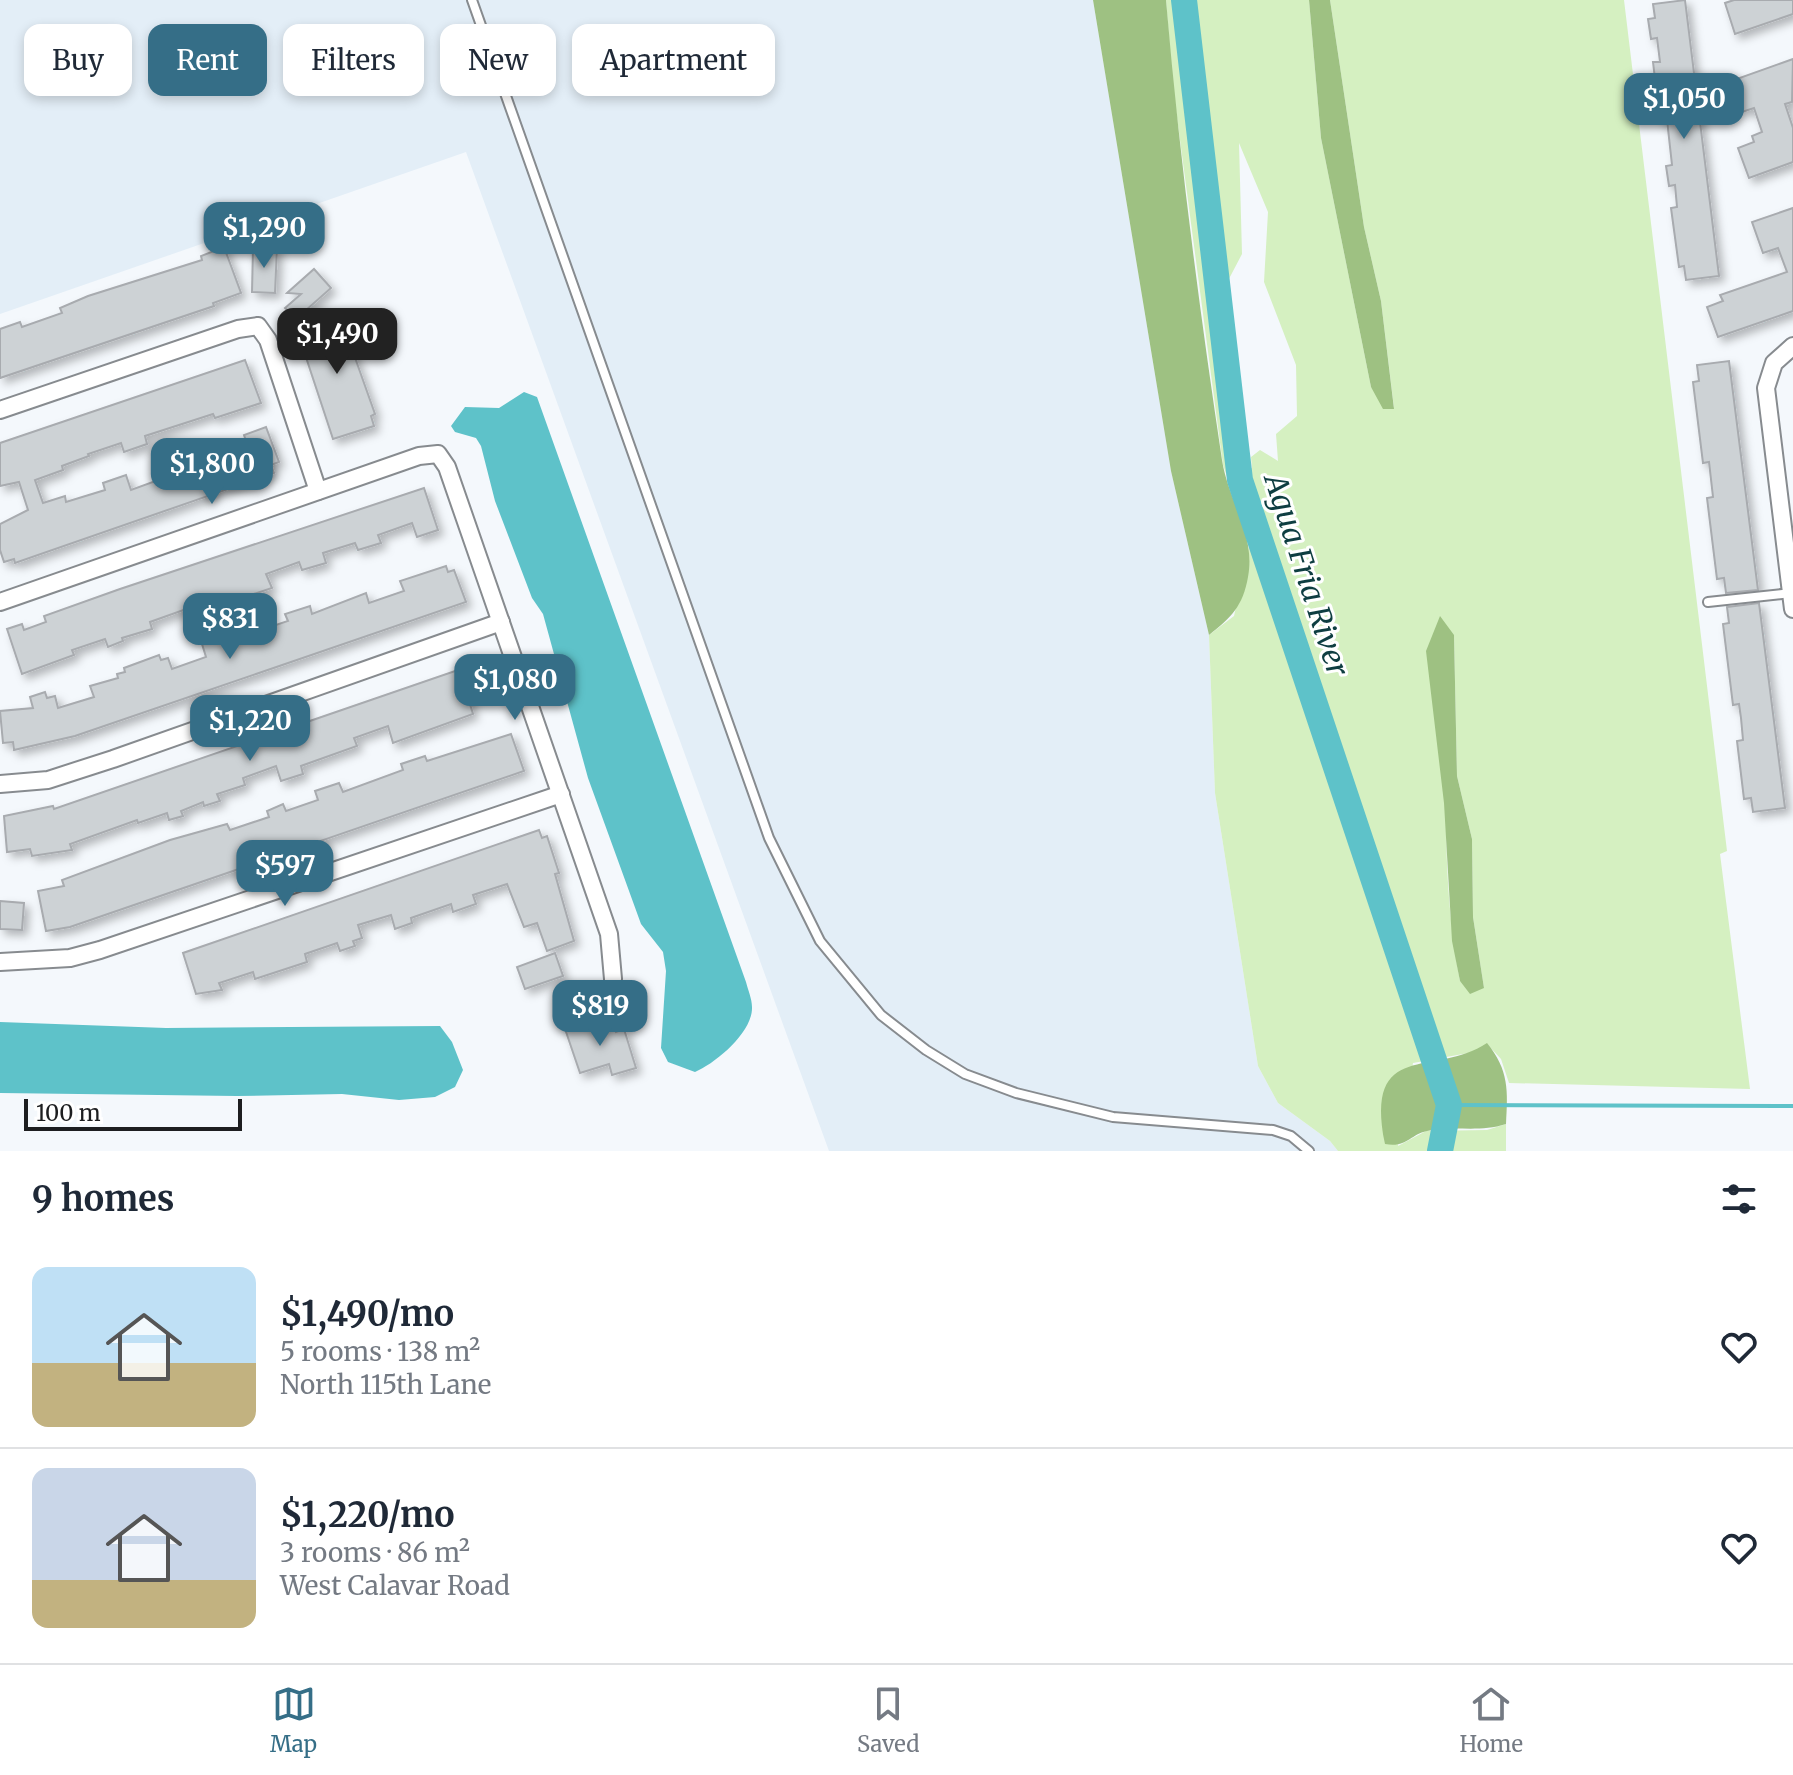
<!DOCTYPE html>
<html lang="en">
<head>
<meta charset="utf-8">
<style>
  body { margin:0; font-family:Merriweather,serif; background:#f6f6f7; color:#1f2937; height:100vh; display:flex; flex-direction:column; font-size:30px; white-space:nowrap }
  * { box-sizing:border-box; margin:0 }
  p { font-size:26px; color:#747a83 }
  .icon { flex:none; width:44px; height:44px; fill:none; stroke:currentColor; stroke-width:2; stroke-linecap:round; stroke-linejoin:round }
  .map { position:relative; height:1151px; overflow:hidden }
  .sheet { display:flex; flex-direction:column; background:#fff; flex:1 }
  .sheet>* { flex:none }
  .hud { position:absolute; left:24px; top:24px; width:800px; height:72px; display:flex; gap:16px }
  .scale { position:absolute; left:24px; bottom:20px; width:218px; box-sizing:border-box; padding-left:8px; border:4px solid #1d1e20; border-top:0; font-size:22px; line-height:28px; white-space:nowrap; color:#1d1e20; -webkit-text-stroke:6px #fff; paint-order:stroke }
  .price { position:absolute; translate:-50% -68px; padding:0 18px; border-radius:16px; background:#356e87; color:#fff; font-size:26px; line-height:52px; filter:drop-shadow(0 2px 4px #0008) }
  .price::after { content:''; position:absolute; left:50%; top:48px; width:24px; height:18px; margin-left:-12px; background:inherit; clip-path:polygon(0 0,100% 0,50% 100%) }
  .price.selected { background:#222; color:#fff }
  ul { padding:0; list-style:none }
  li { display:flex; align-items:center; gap:24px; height:200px; padding:0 32px }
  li+li { border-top:2px solid #e0e1e3 }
  li span { display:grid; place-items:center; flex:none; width:224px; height:160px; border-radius:16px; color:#555 }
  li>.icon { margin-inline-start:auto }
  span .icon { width:96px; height:96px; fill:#fffc; stroke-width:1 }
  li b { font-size:34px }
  h2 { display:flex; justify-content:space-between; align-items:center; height:96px; padding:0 32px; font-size:34px }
  .tag { padding:0 28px; border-radius:16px; background:#fff; box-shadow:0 4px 12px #0003; font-size:28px; line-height:72px }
  .tag.selected { background:#356e87; color:#fff }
  .tab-bar { display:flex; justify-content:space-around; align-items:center; height:112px; border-top:2px solid #e0e1e3; background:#fff; font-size:22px; color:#747a83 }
  .tab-bar a { display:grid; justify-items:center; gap:4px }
  .tab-bar .selected { color:#356e87 }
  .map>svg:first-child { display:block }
</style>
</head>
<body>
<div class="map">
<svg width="1793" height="1151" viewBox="0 0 1793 1151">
  <defs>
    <filter id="shadow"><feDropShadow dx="5" dy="5" stdDeviation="4" flood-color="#0004"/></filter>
  </defs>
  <rect width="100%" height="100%" fill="#f4f8fc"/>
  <polygon fill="#e3eef7" points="0,0 1093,0 1171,471 1209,635 1215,793 1258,1066 1278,1103 1330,1141 1338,1151 829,1151 466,152 0,314"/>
  <path fill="#d5f0c1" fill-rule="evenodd" d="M1166 0H1309L1321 138 1371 387 1394 408 1381 301 1364 227 1330 0H1624L1727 851 1720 854 1750 1089 1509 1083 1501 1059 1487 1044 1474 1052 1413 1063 1398 1146 1426 1131 1487 1130 1506 1124V1151H1338L1330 1141 1278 1103 1258 1066 1215 793 1209 635 1234 616 1250 543 1223 465 1173 87ZM1239 143 1268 212 1264 282 1296 365 1297 416 1276 434 1278 461 1260 450 1251 457 1252 468 1232 470 1210 315 1242 254ZM1454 635 1457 776 1472 839 1473 917 1484 988 1460 981C1438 866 1447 751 1454 635Z"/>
  <g fill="#9ec182">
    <path d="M1093 0H1166C1179 153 1199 307 1222 460 1228 500 1256 534 1248 577 1243 606 1231 618 1209 635L1171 471Z"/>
    <polygon points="1309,0 1330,0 1364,227 1381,301 1394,409 1383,409 1371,387 1321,138"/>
    <polygon points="1440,616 1454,635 1457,776 1472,839 1473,917 1484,988 1470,994 1460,981 1452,941 1444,803 1426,651"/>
    <path d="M1487 1043C1509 1070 1508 1091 1506 1124 1479 1133 1454 1125 1427 1131 1409 1135 1407 1148 1385 1144 1364 1038 1435 1078 1487 1043Z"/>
  </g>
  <g fill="#5ec2c9">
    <path d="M524 392 537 397 746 982C748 990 752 999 752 1007 753 1032 716 1063 695 1072L668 1062 661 1048 666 971 663 952 641 924 588 778 543 614 532 598 495 501 481 446 476 438 455 432 451 426 465 407 499 408Z"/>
    <polygon points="0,1022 166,1028 440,1026 452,1042 463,1070 455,1087 435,1097 399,1100 342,1094 237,1096 0,1093"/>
  </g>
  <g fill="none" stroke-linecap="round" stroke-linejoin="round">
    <polyline stroke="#5ec2c9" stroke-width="4" points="1449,1105 1793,1106"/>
    <polyline stroke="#5ec2c9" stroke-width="26" points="1184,0 1240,480 1449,1105 1440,1151"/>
  </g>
  <g fill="#cdd2d5" stroke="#a8abaf" stroke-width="2" filter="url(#shadow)">
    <polygon points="1685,0 1719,276 1686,280 1684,266 1679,267 1671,208 1677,207 1675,185 1669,186 1666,166 1672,165 1667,120 1660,121 1653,62 1660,62 1657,38 1651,39 1648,19 1655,18 1653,4"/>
    <polygon points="1734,0 1793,0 1793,14 1735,34 1725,3"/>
    <polygon points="1793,59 1792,102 1785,104 1793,128 1793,162 1749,178 1738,148 1754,142 1752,136 1762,132 1754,108 1742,112 1731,81"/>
    <polygon points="1793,208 1793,311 1718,337 1707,307 1723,301 1720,295 1787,272 1778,248 1763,253 1752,222"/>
    <polygon points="224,247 241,293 213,303 214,306 0,378 0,329 20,322 22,327 62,313 60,308 88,296 202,260 201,256"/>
    <polygon points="253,247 277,248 275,293 252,292"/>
    <polygon points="314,269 331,288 296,319 285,308 301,294 287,293"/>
    <polygon points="343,314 351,337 348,338 375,414 371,416 374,426 333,439 297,330"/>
    <polygon points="245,360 261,403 215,418 213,414 145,436 147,444 124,452 121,443 88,454 89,456 62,466 63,470 35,480 43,503 65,496 66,502 105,490 103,483 126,475 131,490 164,478 160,466 170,463 168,458 212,446 214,453 246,441 244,435 266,427 279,462 271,465 274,473 15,563 14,559 4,562 0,550 0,524 28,510 19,482 0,486 0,443"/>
    <polygon points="1729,361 1758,590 1726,593 1724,578 1717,579 1707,498 1713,497 1709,462 1703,463 1693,382 1699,381 1697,365"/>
    <polygon points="424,488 438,530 417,537 412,523 378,535 381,543 358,550 355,543 323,553 326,563 302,570 299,562 266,574 272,588 191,615 189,608 150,622 152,629 122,638 123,641 108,647 105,639 72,650 74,655 22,674 7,629 22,624 24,630 46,622 44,616 120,589"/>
    <polygon points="446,566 448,572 454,570 466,602 75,736 14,750 13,742 3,743 0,711 33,708 30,697 45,692 47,698 55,696 58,708 94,697 90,686 118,678 117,674 125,672 124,668 159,655 161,660 168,658 172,669 206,657 202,644 250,626 252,633 288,621 285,614 310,606 312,614 366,593 369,603 404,591 400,581"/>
    <polygon points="1759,603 1785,808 1753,812 1751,798 1744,799 1737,741 1743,740 1741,718 1739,704 1733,705 1723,624 1729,623 1727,607"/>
    <polygon points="487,660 496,689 468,698 473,714 393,743 388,726 354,738 357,746 301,766 303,774 281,781 276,766 243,778 245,785 217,794 220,801 204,806 203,802 181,811 183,816 169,820 167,813 138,823 137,820 70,844 72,850 32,856 30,849 7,852 4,816 53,806 54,809"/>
    <polygon points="511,734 524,771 70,927 46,931 38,891 64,886 62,880 170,840 227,824 230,830 269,817 267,811 283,804 286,811 318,800 315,791 339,783 343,792 403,770 401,764 425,756 427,761"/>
    <polygon points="539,830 542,838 547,836 559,873 555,874 574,941 547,951 537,923 524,927 507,884 473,895 476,904 453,912 451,904 411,918 412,923 395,929 391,915 358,925 362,938 353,941 355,946 340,951 337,943 305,954 307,962 255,979 253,972 219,983 222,990 196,994 183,953"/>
    <polygon points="0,901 24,903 22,930 0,929"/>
    <polygon points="555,953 563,976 525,989 517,967"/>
    <polygon points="589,1018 593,1032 614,1025 616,1032 624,1029 636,1068 612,1075 609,1064 580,1073 564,1026"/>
  </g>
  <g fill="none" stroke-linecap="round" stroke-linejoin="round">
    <defs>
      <g id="lane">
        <polyline points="472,0 769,838 820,941 881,1015 926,1050 965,1074 1016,1093 1113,1117 1273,1130 1291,1136 1309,1151"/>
        <polyline points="1708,602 1791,593"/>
      </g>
      <g id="street">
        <polyline points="1793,346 1774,363 1766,388 1793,609"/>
        <polyline points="0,410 238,329 258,326 268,340 318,491"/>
        <polyline points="0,602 419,456 438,454 447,467 609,934 613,979"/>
        <polyline points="0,784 48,780 113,759 501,622"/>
        <polyline points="0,962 70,958 100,950 561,794"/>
      </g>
    </defs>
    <use href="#lane" stroke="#878b8f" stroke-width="12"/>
    <use href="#street" stroke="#878b8f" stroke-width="20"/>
    <use href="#lane" stroke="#fff" stroke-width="8"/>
    <use href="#street" stroke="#fff" stroke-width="16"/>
  </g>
  <g text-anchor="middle" stroke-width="6" stroke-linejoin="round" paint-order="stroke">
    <g font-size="30" font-style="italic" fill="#0e3e41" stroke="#fff">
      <text transform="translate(1306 575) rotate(72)" y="10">Agua Fria River</text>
    </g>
  </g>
</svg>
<div class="scale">100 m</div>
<b class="price" style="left:1684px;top:141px">$1,050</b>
<b class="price" style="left:264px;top:270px">$1,290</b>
<b class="price selected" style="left:337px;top:376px">$1,490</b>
<b class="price" style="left:212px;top:506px">$1,800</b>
<b class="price" style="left:230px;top:661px">$831</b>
<b class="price" style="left:515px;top:722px">$1,080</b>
<b class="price" style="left:250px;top:763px">$1,220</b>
<b class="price" style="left:285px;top:908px">$597</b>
<b class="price" style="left:600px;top:1048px">$819</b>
<div class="hud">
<a class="tag">Buy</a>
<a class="tag selected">Rent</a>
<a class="tag">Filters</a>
<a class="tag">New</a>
<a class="tag">Apartment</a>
</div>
</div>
<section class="sheet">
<h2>9 homes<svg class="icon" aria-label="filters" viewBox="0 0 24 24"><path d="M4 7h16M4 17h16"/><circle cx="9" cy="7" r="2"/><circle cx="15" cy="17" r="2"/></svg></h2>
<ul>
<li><span style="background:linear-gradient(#bfe0f5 60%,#c2b280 0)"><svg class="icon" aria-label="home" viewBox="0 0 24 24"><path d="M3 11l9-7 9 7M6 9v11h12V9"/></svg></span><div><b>$1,490/mo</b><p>5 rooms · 138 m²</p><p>North 115th Lane</p></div><svg class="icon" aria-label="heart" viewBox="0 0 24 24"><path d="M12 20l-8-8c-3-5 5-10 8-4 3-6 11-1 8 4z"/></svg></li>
<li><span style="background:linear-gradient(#c9d6e8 70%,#c2b280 0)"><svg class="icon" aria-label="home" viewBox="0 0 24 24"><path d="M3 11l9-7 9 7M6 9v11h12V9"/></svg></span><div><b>$1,220/mo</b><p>3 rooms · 86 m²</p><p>West Calavar Road</p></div><svg class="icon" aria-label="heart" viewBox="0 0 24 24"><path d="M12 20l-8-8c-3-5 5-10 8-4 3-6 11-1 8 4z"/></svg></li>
</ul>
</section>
<nav class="tab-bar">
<a class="selected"><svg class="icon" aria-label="map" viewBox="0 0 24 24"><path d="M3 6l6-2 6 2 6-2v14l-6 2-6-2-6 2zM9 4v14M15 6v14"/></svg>Map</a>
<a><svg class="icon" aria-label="saved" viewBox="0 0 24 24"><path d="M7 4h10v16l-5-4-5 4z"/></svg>Saved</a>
<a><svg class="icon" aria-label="home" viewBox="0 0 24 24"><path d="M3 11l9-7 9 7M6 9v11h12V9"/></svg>Home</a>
</nav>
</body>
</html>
